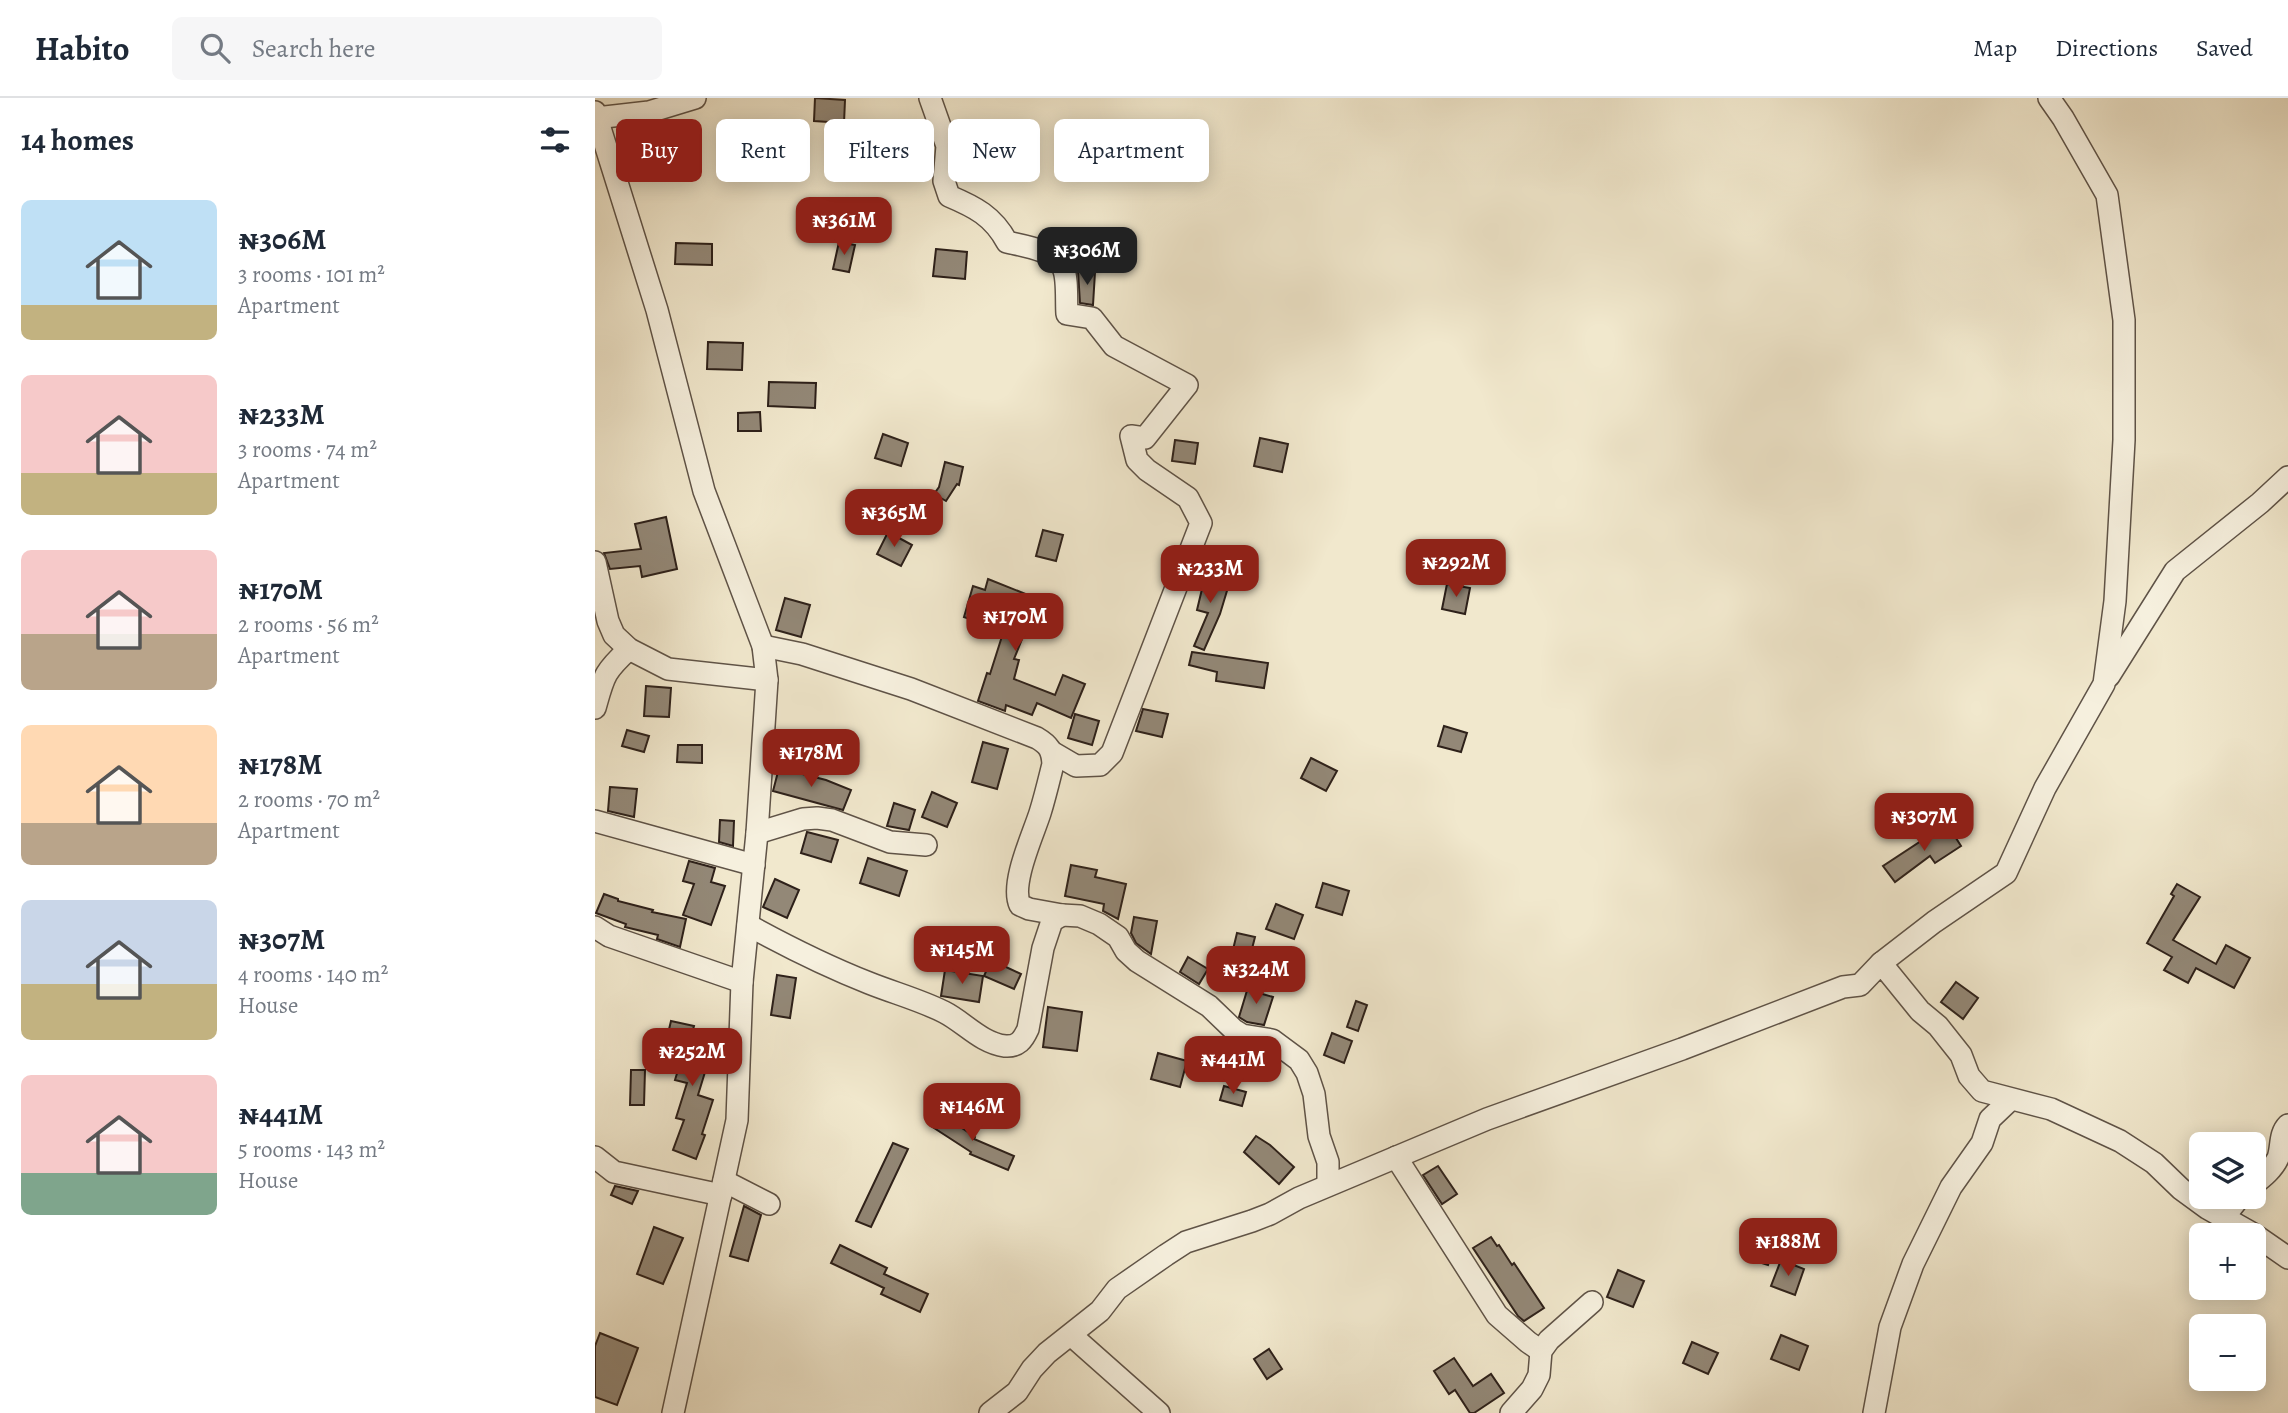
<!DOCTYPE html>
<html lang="en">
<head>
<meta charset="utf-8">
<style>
  body { margin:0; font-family:Alegreya,serif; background:#f6f6f7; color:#1f2937; height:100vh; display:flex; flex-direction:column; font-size:26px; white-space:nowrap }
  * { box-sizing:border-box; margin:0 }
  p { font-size:23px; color:#747a83 }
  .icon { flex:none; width:38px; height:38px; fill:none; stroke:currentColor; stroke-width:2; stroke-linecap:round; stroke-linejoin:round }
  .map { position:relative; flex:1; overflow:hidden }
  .details { display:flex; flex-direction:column; background:#fff; width:595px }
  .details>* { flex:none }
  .top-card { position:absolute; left:21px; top:21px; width:665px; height:63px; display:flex; gap:14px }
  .controls { position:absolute; left:1594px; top:1034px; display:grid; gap:14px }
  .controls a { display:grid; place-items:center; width:77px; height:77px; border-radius:10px; background:#fff; box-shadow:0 4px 18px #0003; font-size:35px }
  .price { position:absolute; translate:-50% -60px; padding:0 16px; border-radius:14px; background:#8f2418; color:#fff; font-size:23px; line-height:46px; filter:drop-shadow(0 2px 4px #0008) }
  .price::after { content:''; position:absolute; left:50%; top:42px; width:21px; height:16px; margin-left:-10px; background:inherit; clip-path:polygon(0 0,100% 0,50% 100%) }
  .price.on { background:#222; color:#fff }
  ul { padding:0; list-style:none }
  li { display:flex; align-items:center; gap:21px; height:175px; padding:0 21px }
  li span { display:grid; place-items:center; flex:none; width:196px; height:140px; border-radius:10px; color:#555 }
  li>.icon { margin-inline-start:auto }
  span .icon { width:84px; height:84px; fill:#fffc; stroke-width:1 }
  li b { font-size:30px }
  h2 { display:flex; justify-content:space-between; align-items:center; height:84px; padding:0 21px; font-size:30px }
  .tag { padding:0 24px; border-radius:10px; background:#fff; box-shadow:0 4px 18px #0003; font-size:24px; line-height:63px }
  .tag.on { background:#8f2418; color:#fff }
  header { display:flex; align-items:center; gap:42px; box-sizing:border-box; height:98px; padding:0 35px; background:#fff; border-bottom:2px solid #e0e1e3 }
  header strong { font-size:33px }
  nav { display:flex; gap:38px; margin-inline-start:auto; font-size:24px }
  .search { width:490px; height:63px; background:#f6f6f7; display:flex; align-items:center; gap:18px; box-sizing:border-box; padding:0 24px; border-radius:10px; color:#747a83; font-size:26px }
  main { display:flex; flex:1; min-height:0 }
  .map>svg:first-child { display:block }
</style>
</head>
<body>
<header>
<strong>Habito</strong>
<div class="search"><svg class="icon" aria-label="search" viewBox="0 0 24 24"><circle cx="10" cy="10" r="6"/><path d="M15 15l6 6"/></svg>Search here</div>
<nav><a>Map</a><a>Directions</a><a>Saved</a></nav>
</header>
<main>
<section class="details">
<h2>14 homes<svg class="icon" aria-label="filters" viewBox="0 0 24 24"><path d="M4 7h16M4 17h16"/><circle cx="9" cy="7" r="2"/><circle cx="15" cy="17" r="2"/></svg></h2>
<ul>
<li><span style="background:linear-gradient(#bfe0f5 75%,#c2b280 0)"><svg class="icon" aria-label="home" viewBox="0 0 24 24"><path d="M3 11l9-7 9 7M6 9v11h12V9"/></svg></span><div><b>₦306M</b><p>3 rooms · 101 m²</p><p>Apartment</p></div></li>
<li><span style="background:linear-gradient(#f6c9c9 70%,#c2b280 0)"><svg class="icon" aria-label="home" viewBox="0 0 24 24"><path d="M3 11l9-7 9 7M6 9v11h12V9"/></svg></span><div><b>₦233M</b><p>3 rooms · 74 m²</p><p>Apartment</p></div></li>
<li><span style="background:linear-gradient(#f6c9c9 60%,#b9a48a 0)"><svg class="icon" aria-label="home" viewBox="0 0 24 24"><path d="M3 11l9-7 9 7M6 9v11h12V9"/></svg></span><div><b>₦170M</b><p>2 rooms · 56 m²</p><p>Apartment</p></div></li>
<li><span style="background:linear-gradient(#ffd9b3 70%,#b9a48a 0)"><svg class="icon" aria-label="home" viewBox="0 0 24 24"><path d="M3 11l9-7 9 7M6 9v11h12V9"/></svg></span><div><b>₦178M</b><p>2 rooms · 70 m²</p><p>Apartment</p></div></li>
<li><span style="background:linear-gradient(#c9d6e8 60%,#c2b280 0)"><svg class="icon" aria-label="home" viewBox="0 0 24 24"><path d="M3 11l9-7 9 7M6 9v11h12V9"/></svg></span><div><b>₦307M</b><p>4 rooms · 140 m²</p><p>House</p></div></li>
<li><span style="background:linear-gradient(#f6c9c9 70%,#7fa58c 0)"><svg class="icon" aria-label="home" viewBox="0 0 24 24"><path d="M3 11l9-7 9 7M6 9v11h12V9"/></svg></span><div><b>₦441M</b><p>5 rooms · 143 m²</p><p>House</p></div></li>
</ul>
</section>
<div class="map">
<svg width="1693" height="1315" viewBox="0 0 1693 1315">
  <rect width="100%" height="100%" fill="#f1e8cd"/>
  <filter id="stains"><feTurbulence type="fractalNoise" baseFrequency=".00286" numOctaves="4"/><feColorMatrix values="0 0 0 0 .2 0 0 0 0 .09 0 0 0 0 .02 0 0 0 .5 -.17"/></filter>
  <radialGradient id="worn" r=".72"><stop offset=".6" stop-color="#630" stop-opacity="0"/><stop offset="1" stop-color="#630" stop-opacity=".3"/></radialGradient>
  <g fill="#938877" stroke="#2e211a" stroke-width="2">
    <polygon points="220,0 250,2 249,25 219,23"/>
    <polygon points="244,144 260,147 254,174 238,171"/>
    <polygon points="81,145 117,146 117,167 80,166"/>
    <polygon points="341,151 372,154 370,181 338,178"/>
    <polygon points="483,173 500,174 498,207 485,205"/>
    <polygon points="113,244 148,245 147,272 112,271"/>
    <polygon points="174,284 221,285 220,310 173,308"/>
    <polygon points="165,314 166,333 143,333 143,315"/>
    <polygon points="288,336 313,345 306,368 280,360"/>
    <polygon points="665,340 693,346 687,374 659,368"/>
    <polygon points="580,342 603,345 600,366 577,363"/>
    <polygon points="350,364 368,369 364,387 362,386 351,403 339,396 344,389"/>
    <polygon points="71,419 82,471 47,479 45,468 15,471 9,455 46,451 40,426"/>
    <polygon points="448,432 468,437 461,463 441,458"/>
    <polygon points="293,434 317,447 306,468 282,456"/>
    <polygon points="606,474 634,486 625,516 609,552 599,548 613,515 602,512 607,491 600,488"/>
    <polygon points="393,481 443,501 419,561 424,562 419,581 460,597 468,577 490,586 476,620 442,605 437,617 411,607 410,613 383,603 392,575 395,576 409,532 369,519 378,488 390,492"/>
    <polygon points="852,486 875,490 870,516 847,511"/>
    <polygon points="190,500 215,507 206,539 181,532"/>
    <polygon points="597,554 673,565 669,590 621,583 622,574 594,567"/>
    <polygon points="51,588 76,590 74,619 49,618"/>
    <polygon points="548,611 573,616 567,639 541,633"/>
    <polygon points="480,616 504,623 497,647 473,640"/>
    <polygon points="849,628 872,635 866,654 843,648"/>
    <polygon points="32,632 54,638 49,654 27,648"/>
    <polygon points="388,644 413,651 402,691 377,684"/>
    <polygon points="83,647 107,647 107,665 82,664"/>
    <polygon points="716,660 742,673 731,693 706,680"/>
    <polygon points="184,670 231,682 256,692 248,712 178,693"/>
    <polygon points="15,689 42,691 39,719 13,713"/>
    <polygon points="337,694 362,705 352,729 327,719"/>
    <polygon points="299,705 320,712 314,732 292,728"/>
    <polygon points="125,722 139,723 138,748 124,744"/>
    <polygon points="1352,726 1366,748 1340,765 1335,758 1300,784 1288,768"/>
    <polygon points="212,734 243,742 236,764 206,755"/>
    <polygon points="273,760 312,773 304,798 265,785"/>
    <polygon points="94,763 120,770 116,784 130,788 116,827 88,817 99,786 88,783"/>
    <polygon points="476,767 502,772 500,779 531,786 523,821 508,813 509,806 470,798"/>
    <polygon points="180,781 204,792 192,820 168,809"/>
    <polygon points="728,785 754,793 747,817 721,809"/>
    <polygon points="1582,786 1605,799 1578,842 1621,866 1631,847 1655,860 1639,890 1601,870 1593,885 1569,872 1577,859 1552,845 1579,798 1576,796"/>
    <polygon points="9,796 23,801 23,803 58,812 57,814 91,821 85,849 62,841 63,837 30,829 31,826 1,815"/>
    <polygon points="681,806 708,817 699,841 671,831"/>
    <polygon points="539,819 562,823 556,856 541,845 536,835"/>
    <polygon points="642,835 660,839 647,890 630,885"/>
    <polygon points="593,859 613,871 604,886 585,874"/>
    <polygon points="396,862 426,876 419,891 389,878"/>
    <polygon points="350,872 388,878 384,904 346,898"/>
    <polygon points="182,877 201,880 195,920 176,917"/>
    <polygon points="1361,884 1383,900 1368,921 1346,904"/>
    <polygon points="654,886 666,889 664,895 678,899 669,927 652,924 644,919"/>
    <polygon points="761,903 772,907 763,933 752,929"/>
    <polygon points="453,909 487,914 482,953 448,949"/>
    <polygon points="76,923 99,928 95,942 125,948 122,963 114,961 103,997 118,1002 107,1036 110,1037 101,1061 78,1052 89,1022 81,1020 92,985 80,982 90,949 71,944"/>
    <polygon points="737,935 757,943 749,965 729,957"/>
    <polygon points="563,955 592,963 585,989 556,981"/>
    <polygon points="36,972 50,972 49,1007 35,1007"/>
    <polygon points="629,988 651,994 647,1008 625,1002"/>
    <polygon points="345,1015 380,1039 379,1041 419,1058 413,1072 375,1056 376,1054 336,1028"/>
    <polygon points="661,1038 675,1047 699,1069 684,1086 649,1054"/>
    <polygon points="298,1045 313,1051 276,1129 261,1123"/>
    <polygon points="843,1068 862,1096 847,1106 828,1077"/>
    <polygon points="20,1088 43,1093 37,1106 16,1097"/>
    <polygon points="149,1108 166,1117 153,1163 135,1158"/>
    <polygon points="1160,1124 1184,1131 1173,1167 1148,1159"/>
    <polygon points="59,1129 88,1140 68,1186 42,1176"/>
    <polygon points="896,1139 902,1148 904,1147 917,1167 919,1165 949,1210 929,1223 923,1218 878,1150"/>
    <polygon points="245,1147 292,1170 289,1176 333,1196 325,1214 286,1196 289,1190 236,1165"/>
    <polygon points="1186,1162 1209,1171 1200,1197 1176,1188"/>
    <polygon points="1023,1172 1049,1183 1038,1209 1012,1199"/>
    <polygon points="5,1235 43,1250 22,1307 0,1299 0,1248"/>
    <polygon points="1186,1237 1213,1248 1204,1272 1176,1261"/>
    <polygon points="1097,1244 1123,1255 1113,1276 1088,1265"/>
    <polygon points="674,1251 687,1271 672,1281 659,1261"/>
    <polygon points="859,1260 878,1288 896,1276 909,1295 879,1315 875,1315 860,1292 854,1296 839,1273"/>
  </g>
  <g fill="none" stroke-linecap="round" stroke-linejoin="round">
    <defs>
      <g id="minor">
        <path d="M335 0 352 48 349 83 354 98C380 109 398 118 412 144 429 148 460 152 468 170 473 180 471 204 472 216L497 220 519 248 592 287 550 340 536 338 542 362 552 372 593 400 606 425 517 655 505 667 481 668 457 654"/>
        <polyline points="0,14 62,212 109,393 168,548 172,582 162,735 147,884 142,1022 78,1315"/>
        <polyline points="0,20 54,14 100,0"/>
        <polyline points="0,464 13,523 19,537 34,551 73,571 172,582"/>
        <path d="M168 548 207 556 316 591 442 640C454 647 457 652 458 666 454 682 450 699 445 715 438 737 415 786 425 807L434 811 467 817 485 818 504 826 523 839 531 853 542 863 614 908 639 932 647 937 677 942 704 962 712 975 719 996 724 1038 733 1064V1087"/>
        <polyline points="1514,578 1580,473 1665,405 1693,379"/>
        <path d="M0 610C9 578 9 574 34 551"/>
        <polyline points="0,723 159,767"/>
        <polyline points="162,735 208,721 222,720 237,722 295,744 331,747"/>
        <path d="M153 827C193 849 231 868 274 885 299 895 325 902 349 914 369 924 386 945 410 948 423 949 428 942 433 931L448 850 457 823 467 817"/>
        <polyline points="0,829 14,838 147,884"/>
        <polyline points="1286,865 1339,824 1411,775 1450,690 1509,586 1520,503 1529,342 1529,222 1512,97 1468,20 1454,0"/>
        <polyline points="0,1059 19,1074 126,1097"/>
        <polyline points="801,1059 902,1217 933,1244 946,1253"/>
        <polyline points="129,1083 174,1106"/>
        <path d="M1659 1086C1668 1079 1678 1071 1683 1060 1687 1049 1684 1036 1693 1027"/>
        <polyline points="1628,1120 1645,1099"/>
        <polyline points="476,1237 564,1315"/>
        <polyline points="395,1315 422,1294 437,1271 452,1255 505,1213 522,1191 571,1157 591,1144 657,1123 675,1116 704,1100 892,1021 1087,951 1248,889 1265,887 1286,865 1325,913 1343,928 1366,957 1374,978 1387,993 1456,1011 1525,1043 1559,1065 1586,1091 1612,1110 1660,1137 1693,1160"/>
        <polyline points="916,1315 937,1291 944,1277 946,1253 954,1242 997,1204"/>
        <polyline points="1279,1315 1295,1229 1318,1166 1356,1089 1387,1045 1395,1021 1415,1002"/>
      </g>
    </defs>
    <use href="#minor" stroke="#5f5347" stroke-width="24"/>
    <use href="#minor" stroke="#f6f0de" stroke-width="21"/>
  </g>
  <rect width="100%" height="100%" filter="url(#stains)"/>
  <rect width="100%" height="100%" fill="url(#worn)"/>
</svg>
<div class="controls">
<a><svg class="icon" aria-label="layers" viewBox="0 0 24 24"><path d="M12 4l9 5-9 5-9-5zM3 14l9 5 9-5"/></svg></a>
<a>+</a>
<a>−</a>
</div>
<b class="price" style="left:249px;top:159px">₦361M</b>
<b class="price on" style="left:492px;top:189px">₦306M</b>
<b class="price" style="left:299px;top:451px">₦365M</b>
<b class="price" style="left:861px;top:501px">₦292M</b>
<b class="price" style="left:615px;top:507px">₦233M</b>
<b class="price" style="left:420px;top:555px">₦170M</b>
<b class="price" style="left:216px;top:691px">₦178M</b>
<b class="price" style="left:1329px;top:755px">₦307M</b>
<b class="price" style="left:367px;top:888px">₦145M</b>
<b class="price" style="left:661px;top:908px">₦324M</b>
<b class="price" style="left:97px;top:990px">₦252M</b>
<b class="price" style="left:638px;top:998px">₦441M</b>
<b class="price" style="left:377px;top:1045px">₦146M</b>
<b class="price" style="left:1193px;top:1180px">₦188M</b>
<div class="top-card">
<a class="tag on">Buy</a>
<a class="tag">Rent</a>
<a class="tag">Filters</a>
<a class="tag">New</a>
<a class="tag">Apartment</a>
</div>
</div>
</main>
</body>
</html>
